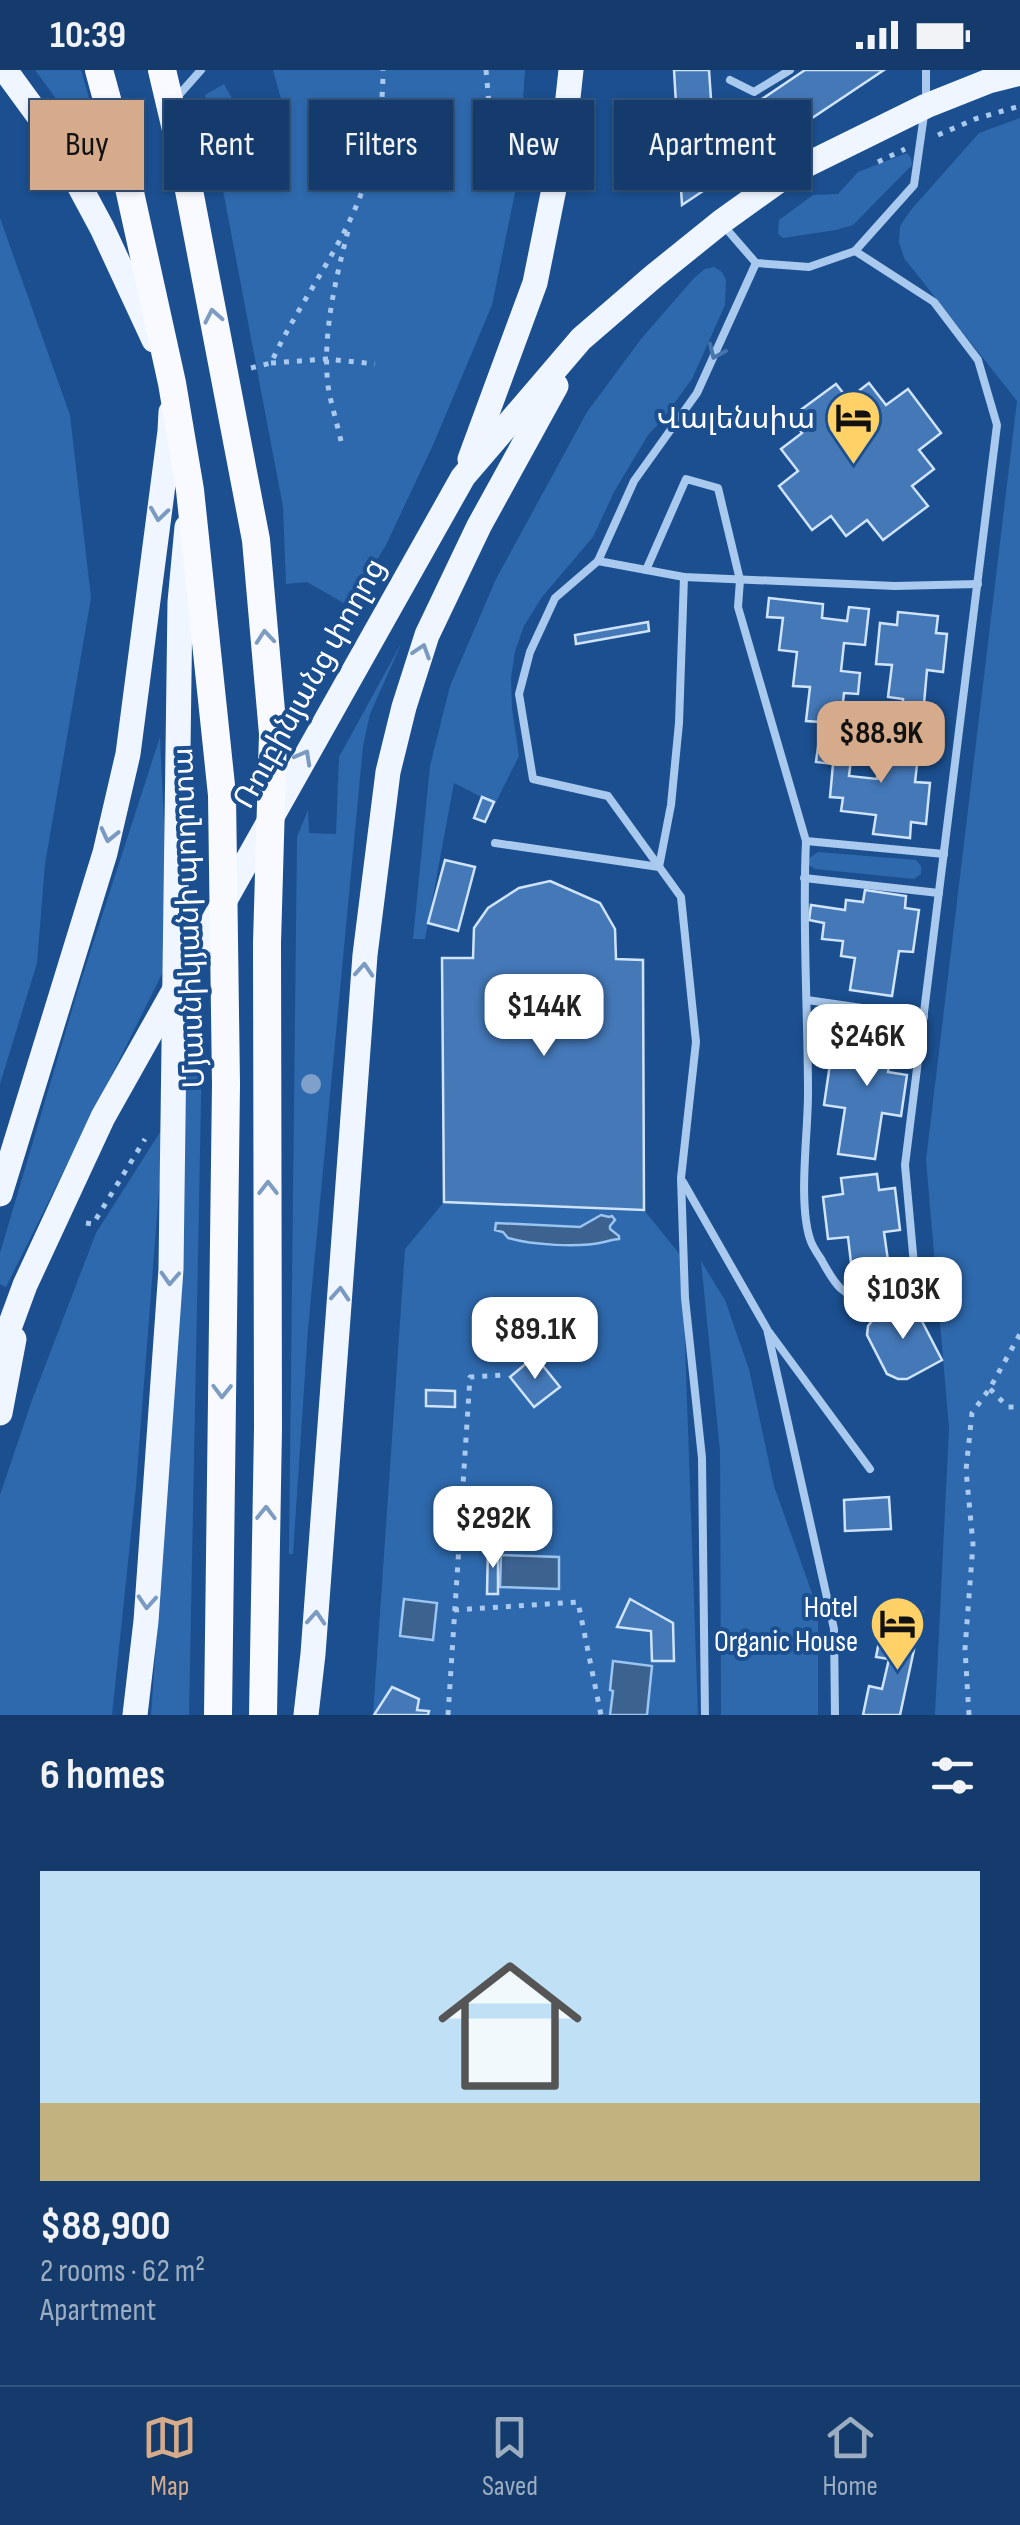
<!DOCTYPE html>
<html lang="en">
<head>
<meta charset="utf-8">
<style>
  body { margin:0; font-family:"Sofia Sans Condensed","Noto Sans Armenian",sans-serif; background:#214673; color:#f1f3f6; height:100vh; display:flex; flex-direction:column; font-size:38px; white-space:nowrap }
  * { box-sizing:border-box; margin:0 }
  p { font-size:32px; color:#9dadc1 }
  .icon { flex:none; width:55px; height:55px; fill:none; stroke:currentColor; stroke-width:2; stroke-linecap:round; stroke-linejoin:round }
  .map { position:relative; height:1645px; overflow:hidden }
  .panel { display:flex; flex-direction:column; background:#143b6b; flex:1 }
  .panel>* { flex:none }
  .top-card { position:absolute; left:30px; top:30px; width:960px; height:90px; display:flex; gap:20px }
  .price { position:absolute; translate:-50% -85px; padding:0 22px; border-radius:20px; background:#fff; color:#222; font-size:32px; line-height:65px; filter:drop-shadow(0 2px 5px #0008) }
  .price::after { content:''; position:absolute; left:50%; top:60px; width:30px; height:22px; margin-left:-15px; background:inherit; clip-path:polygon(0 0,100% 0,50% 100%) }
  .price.selected { background:#d6ab8b; color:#111 }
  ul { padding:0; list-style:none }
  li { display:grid; align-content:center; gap:20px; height:530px; padding:0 40px }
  li span { display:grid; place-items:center; height:310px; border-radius:0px; color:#555 }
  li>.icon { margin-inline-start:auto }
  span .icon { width:180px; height:180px; fill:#fffc; stroke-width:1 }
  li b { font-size:42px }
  h2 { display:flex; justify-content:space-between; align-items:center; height:120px; padding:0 40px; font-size:42px }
  .chip { padding:0 35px; border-radius:0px; background:#143b6b; box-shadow:0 2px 8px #0004,0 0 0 2px #33557e; font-size:35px; line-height:90px }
  .chip.selected { background:#d6ab8b; color:#111 }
  .status { display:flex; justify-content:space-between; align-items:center; height:70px; padding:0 50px; background:#143b6b; direction:ltr }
  .status svg { height:28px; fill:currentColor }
  .tab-bar { display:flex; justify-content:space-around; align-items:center; height:140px; border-top:2px solid #33557e; background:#143b6b; font-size:28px; color:#9dadc1 }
  .tab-bar a { display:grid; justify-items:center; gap:5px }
  .tab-bar .selected { color:#d6ab8b }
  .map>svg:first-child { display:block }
</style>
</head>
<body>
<div class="status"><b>10:39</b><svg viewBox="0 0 49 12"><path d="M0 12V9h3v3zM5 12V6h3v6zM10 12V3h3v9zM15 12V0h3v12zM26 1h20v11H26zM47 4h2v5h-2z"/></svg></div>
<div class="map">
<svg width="1020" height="1645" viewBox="0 0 1020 1645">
  <rect width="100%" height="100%" fill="#1b4f8f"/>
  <g fill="#2e69ad">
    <polygon points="35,0 81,0 111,104"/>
    <polygon points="273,0 525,0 518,108 492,235 433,375 386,475 349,536 307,512 286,514 283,437 205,25 224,14 257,75 289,58"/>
    <polygon points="1020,48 1020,1645 935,1645 949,1358 926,1090 1017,331 904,188 899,172 900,156 910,141 979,63"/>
    <polygon points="907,83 911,88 912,95 853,155 836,160 783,168 778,164 779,150 813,125 838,124 858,102"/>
    <polygon points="0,148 70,345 91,528 45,794 37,893 0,1014"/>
    <polygon points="714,197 722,202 726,210 725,235 692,309 662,350 648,365 614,422 593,467 542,527 524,556 515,581 511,608 512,639 519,686 495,734 454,713 425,869 413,869 430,696 450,616 496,509 587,342 641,269 694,208 705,199"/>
    <polygon points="402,572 370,644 363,676 308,1259 293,1484 289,1484 297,767 308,740 309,763 336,764 339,687"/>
    <polygon points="160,667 168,844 164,900 6,1217 0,1214 0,1183 78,920"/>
    <polygon points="818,782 916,790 921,796 921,804 914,809 815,799 809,795 809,788"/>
    <polygon points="202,980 189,1645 151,1645 159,1534 188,984"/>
    <polygon points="164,1056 136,1416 112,1645 0,1645 0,1425 32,1330 96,1163"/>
    <polygon points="444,1132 644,1140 682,1187 698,1645 373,1645 405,1179"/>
    <polygon points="701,1191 725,1230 749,1299 774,1416 818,1540 818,1645 721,1645 720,1381"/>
  </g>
  <g fill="#3c6290" stroke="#9cc4f0" stroke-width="2.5">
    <path d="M601 1145 609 1147 612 1146 615 1150 610 1156V1159L619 1166V1169C614 1169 609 1171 604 1172 579 1178 532 1175 508 1168L503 1162 495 1160 496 1153 580 1157Z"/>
    <polygon points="501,1485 559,1487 559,1519 500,1517"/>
    <polygon points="404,1529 437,1533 433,1570 400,1566"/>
    <polygon points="613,1591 652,1596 647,1645 610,1645 613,1621 610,1620"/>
  </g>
  <g fill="#4478b7" stroke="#cfe3fa" stroke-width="2.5">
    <polygon points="674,0 709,0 711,29 741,43 805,0 884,0 682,135"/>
    <polygon points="869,313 886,335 908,319 941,363 919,380 934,399 912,416 928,436 883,470 867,450 846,466 831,446 812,460 779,416 798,401 781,379 802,363 791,347 836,314 848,329"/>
    <polygon points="769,528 823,534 822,548 847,551 849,537 869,539 865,575 844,573 841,601 860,603 858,624 844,623 839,668 819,666 820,652 806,651 810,617 793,616 797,582 779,580 783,548 767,547"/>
    <polygon points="898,542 938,546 936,563 947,564 943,602 927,600 923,645 902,643 903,629 888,627 892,595 876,594 880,553 897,555"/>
    <polygon points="648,552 649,561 576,574 575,565"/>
    <polygon points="897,666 920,669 915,712 930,713 926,754 911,752 910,768 873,764 876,745 841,741 843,728 830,727 833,694 816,692 819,669 853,673 849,706 877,709 881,676 896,678"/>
    <polygon points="482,727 494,732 485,752 474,748"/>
    <polygon points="445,790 475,797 458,861 428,853"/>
    <polygon points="550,811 600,833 615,859 616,889 643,890 644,1140 444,1132 442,888 473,888 474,858 488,838 519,818"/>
    <polygon points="865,820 906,826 905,838 919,840 913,882 899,881 892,926 850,920 855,888 841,886 843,871 822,869 824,853 809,850 811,835 845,840 846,830 863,832"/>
    <polygon points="867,951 907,957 904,978 892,976 888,1002 907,1005 901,1046 882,1043 875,1089 838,1084 845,1038 824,1035 830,994 851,997 855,970 864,972"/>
    <polygon points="877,1104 879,1120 895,1118 900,1160 884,1162 890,1205 853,1210 848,1167 828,1169 823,1127 843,1124 841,1108"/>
    <polygon points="911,1230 942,1290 907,1309 898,1309 887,1304 867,1265 868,1256 875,1247"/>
    <polygon points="535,1286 560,1317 534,1337 510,1307"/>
    <polygon points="426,1320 455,1321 455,1337 426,1336"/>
    <polygon points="889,1427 891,1459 845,1461 844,1430"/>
    <polygon points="488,1477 498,1477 498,1524 487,1524"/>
    <polygon points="630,1529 673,1553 674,1591 652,1591 651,1561 617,1557"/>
    <polygon points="900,1537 922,1542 900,1645 863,1645 869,1616 882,1619 889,1589 876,1587 883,1551 896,1554"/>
    <polygon points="392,1617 419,1629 417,1640 429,1641 428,1645 374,1645"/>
  </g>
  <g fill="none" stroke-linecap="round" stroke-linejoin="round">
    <g stroke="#a9c9ee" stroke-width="5" stroke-dasharray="5 8" stroke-linecap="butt">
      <polyline points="486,0 493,79 506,106"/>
      <polyline points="938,65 975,49 1020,36"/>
      <polyline points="878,92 905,79"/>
      <polyline points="271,293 327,289 375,294"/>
      <path d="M251 298 271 293C294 243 326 200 350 150 372 104 383 51 383 0"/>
      <path d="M341 371C337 353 331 334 328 316 322 263 336 208 349 157"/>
      <polyline points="86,1153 93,1154 145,1069"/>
      <polyline points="990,1319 1008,1337 1020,1337"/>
      <polyline points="454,1540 578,1532 601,1645"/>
      <polyline points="448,1645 470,1307 505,1305"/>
      <polyline points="969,1645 965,1579 973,1474 966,1400 972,1343 990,1318 1020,1264"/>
    </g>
    <g stroke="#a9c9ee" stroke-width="8">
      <polyline points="730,10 754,22 790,0"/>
      <polyline points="177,27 201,0"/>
      <polyline points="926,31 926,0"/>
      <polyline points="723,155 756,193 809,197 855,181 914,115 924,45"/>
      <polyline points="855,181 934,232 978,290 997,355 905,1095 917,1228"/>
      <polyline points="598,491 684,507 895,516 978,514"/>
      <path d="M646 500 686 409 718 418 740 510 738 537 806 771C802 855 808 939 808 1024 808 1064 798 1132 810 1169 812 1176 817 1183 821 1189 833 1211 843 1231 871 1227 890 1224 904 1216 914 1200"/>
      <polyline points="806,771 944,784"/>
      <polyline points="495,773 659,797 671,735 679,653 684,507"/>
      <polyline points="804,808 939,823"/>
      <polyline points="807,930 924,947"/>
      <polyline points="683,1112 767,1259 834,1559 835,1645"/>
      <polyline points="769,1262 870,1399"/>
      <polyline points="705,1645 702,1388 685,1228 681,1108 696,972 681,827 608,726 533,709 519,624 530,582 555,528 598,491 634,411 697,323 756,193"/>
    </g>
    <g stroke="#f0f6ff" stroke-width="25">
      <polyline points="5,0 51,63 102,158 154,270"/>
      <polyline points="470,389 535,213 563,74 571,0"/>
      <polyline points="0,1124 105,783 128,684 170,361 171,342"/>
      <polyline points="0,1283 25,1215 103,1047 463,407 581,269 654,206 721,152 788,104 926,36 989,11 1020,3"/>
      <polyline points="0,1343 14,1269"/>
      <polyline points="135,1645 146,1551 171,1199 180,532 187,457"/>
      <polyline points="306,1645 313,1584 365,885 388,702 404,637 427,565 479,456 556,316"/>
    </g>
    <g stroke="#f8faff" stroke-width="28">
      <polyline points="99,0 120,77 172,313 190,420 222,725 226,1014 218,1645"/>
      <polyline points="162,0 183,89 256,470 273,664 267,873 268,1358 263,1645"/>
    </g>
  </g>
  <circle fill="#7ea0ca" cx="311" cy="1014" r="10"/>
  <defs><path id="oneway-chevron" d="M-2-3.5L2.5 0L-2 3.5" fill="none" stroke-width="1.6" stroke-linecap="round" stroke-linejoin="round" transform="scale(2.5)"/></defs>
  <g stroke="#7e9cc1">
    <use href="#oneway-chevron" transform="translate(213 246) rotate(-101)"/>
    <use href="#oneway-chevron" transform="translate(265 567) rotate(-95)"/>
    <use href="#oneway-chevron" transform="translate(268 1118) rotate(-90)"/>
    <use href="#oneway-chevron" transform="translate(222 1321) rotate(91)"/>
    <use href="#oneway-chevron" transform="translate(266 1443) rotate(-89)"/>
  </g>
  <use stroke="#4674ac" href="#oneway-chevron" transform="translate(716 282) rotate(114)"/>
  <g stroke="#7b9ac1">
    <use href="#oneway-chevron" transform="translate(159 444) rotate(98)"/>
    <use href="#oneway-chevron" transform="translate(422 581) rotate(-72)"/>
    <use href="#oneway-chevron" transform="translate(304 687) rotate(-61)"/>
    <use href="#oneway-chevron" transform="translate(109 765) rotate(103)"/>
    <use href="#oneway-chevron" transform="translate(364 900) rotate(-86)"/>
    <use href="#oneway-chevron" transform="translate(170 1208) rotate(93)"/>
    <use href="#oneway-chevron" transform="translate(340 1224) rotate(-86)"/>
    <use href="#oneway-chevron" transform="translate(147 1532) rotate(94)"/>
    <use href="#oneway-chevron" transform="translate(316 1548) rotate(-86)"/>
  </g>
  <defs>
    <symbol id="hotel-pin" viewBox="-11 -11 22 30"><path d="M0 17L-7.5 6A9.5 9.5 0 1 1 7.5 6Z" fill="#ffd166" stroke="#1b4f8f"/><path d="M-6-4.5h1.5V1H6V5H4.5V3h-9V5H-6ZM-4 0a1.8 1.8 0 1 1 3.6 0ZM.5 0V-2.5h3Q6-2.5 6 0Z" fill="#111"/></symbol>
  </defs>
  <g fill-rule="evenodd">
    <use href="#hotel-pin" x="822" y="316" width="63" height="86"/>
    <use href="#hotel-pin" x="866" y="1522" width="63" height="86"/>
  </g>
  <g text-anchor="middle" stroke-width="8" stroke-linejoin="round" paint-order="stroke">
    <g font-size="30" fill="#fff" stroke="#1b4f8f" text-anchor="end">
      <text x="815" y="358">Վալենսիա</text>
      <text x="858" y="1547">Hotel<tspan x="858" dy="34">Organic House</tspan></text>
    </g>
    <g font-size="30" fill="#fff" stroke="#1b4f8f">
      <text transform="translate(309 613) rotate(-61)" y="10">Ռուբինյանց փողոց</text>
      <text transform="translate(188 848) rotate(-92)" y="10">Մյասնիկյանի պողոտա</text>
    </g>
  </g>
</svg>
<b class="price selected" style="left:881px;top:716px">$88.9K</b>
<b class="price" style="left:544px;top:989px">$144K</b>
<b class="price" style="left:867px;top:1019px">$246K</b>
<b class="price" style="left:903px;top:1272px">$103K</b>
<b class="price" style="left:535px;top:1312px">$89.1K</b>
<b class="price" style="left:493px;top:1501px">$292K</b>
<div class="top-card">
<a class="chip selected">Buy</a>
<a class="chip">Rent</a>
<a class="chip">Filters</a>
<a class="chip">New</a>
<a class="chip">Apartment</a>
</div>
</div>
<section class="panel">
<h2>6 homes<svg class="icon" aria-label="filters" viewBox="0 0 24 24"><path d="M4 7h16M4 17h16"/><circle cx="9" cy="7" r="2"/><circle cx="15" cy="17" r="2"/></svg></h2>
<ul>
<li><span style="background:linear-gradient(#bfe0f5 75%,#c2b280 0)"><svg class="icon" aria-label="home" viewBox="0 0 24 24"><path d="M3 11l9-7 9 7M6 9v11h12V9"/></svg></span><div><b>$88,900</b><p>2 rooms · 62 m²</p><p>Apartment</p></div></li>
</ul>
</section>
<nav class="tab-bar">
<a class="selected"><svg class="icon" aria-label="map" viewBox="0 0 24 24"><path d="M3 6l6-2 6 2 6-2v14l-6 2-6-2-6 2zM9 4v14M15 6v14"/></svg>Map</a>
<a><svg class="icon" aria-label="saved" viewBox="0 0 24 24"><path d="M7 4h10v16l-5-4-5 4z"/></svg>Saved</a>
<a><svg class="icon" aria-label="home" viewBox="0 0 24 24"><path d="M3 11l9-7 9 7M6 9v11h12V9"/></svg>Home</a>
</nav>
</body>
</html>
